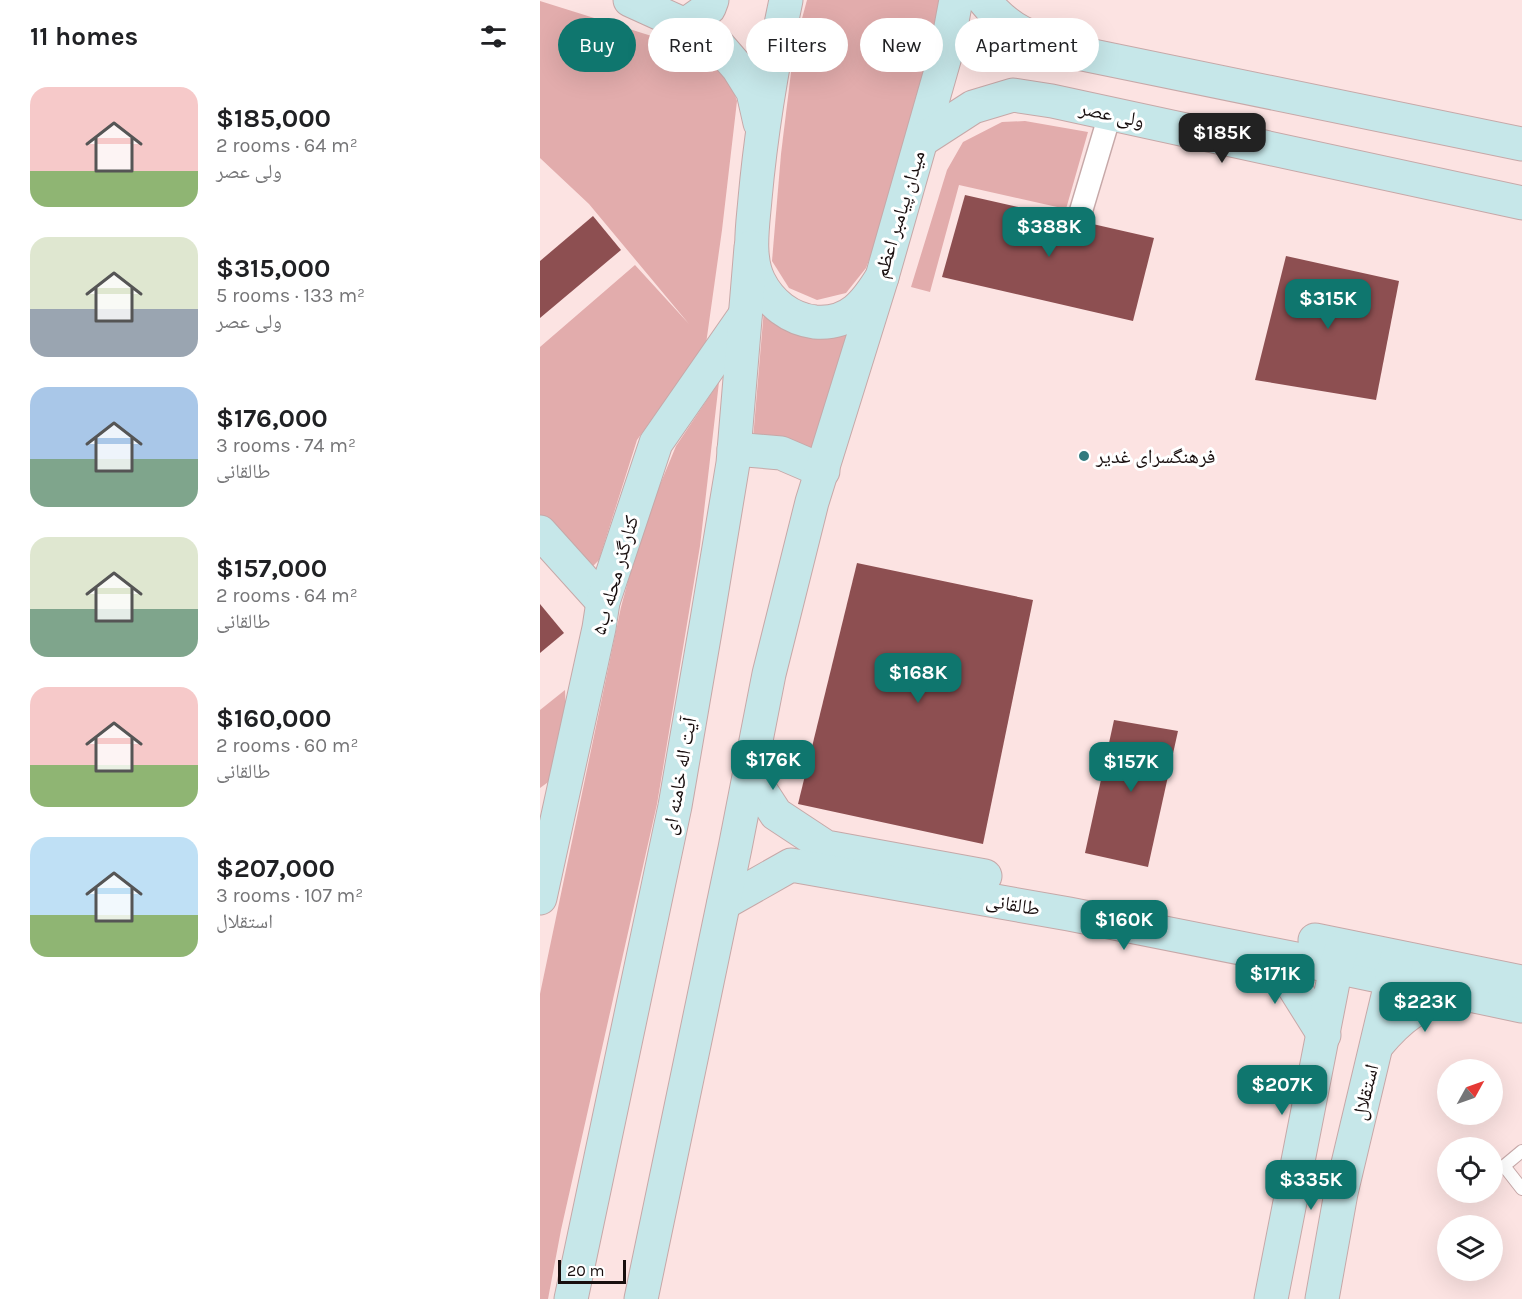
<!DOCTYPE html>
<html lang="en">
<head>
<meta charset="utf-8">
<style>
  body { margin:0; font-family:Karla,"Noto Naskh Arabic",sans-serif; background:#f2f2f2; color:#202124; height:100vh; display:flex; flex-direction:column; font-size:22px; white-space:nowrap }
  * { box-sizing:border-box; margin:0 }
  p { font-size:20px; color:#757577 }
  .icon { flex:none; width:33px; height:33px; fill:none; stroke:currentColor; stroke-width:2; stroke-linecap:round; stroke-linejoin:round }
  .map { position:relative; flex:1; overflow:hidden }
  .sheet { display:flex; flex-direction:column; background:#fff; width:540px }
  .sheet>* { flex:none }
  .top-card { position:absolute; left:18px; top:18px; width:570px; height:54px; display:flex; gap:12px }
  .needle { width:39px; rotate:50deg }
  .controls { position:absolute; left:897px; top:1059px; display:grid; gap:12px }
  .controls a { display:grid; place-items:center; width:66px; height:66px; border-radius:50%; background:#fff; box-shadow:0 6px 24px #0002; font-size:30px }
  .scale { position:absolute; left:18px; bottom:15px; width:68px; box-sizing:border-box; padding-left:6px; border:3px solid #180e0e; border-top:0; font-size:16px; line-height:21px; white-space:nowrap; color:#180e0e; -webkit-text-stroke:4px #fff; paint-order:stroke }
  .price { position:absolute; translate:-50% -51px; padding:0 14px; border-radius:12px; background:#0f766e; color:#fff; font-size:20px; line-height:39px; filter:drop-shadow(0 2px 3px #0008) }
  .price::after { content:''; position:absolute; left:50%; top:36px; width:18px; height:14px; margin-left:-9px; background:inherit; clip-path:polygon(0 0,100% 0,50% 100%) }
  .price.on { background:#222; color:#fff }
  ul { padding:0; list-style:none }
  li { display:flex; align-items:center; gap:18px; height:150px; padding:0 30px }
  li span { display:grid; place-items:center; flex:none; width:168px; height:120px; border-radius:18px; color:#555 }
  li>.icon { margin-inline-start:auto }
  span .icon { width:72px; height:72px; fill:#fffc; stroke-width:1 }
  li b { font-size:26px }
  h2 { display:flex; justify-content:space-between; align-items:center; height:72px; padding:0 30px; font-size:26px }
  .chip { padding:0 21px; border-radius:27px; background:#fff; box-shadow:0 6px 24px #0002; font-size:21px; line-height:54px }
  .chip.on { background:#0f766e; color:#fff }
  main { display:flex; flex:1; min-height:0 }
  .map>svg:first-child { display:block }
</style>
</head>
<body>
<main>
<section class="sheet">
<h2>11 homes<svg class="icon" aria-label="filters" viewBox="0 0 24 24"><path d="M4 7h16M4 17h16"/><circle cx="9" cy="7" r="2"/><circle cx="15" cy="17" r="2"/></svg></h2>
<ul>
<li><span style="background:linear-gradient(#f6c9c9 70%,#8fb573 0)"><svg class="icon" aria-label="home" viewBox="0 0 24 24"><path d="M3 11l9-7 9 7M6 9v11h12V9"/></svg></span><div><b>$185,000</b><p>2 rooms · 64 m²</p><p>ولی عصر</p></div></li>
<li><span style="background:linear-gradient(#dfe7d0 60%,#9aa5b1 0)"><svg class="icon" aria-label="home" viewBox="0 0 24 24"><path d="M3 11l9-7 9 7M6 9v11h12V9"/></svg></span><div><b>$315,000</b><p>5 rooms · 133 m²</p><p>ولی عصر</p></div></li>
<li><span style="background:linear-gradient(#a9c7e8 60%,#7fa58c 0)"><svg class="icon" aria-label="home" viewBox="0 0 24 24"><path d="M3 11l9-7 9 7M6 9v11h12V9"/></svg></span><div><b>$176,000</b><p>3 rooms · 74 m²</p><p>طالقانی</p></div></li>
<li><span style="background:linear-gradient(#dfe7d0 60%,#7fa58c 0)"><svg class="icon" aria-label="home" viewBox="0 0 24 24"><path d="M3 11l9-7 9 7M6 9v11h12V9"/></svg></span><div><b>$157,000</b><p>2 rooms · 64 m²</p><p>طالقانی</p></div></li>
<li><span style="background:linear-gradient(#f6c9c9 65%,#8fb573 0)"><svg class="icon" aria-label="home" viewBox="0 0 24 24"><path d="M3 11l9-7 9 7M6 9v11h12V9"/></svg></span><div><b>$160,000</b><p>2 rooms · 60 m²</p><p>طالقانی</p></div></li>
<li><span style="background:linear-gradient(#bfe0f5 65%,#8fb573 0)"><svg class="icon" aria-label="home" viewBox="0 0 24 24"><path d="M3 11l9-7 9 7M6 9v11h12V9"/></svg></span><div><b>$207,000</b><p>3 rooms · 107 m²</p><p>استقلال</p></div></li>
</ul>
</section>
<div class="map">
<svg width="982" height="1299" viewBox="0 0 982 1299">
  <rect width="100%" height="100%" fill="#fce3e2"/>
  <g fill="#e2acac">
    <polygon points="267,0 401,0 392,49 352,200 326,268 306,293 277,300 249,288 232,261 241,154 254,48"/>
    <polygon points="0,1 169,54 187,73 197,101 182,230 166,344 97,440 59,560 48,571 0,516 0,347 95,265 149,324 49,204 0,158"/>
    <polygon points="485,121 548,132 526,209 419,185 390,292 371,287 407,170 423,142 462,122"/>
    <polygon points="224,309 312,329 272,450 253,440 213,439"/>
    <polygon points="179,382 160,546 117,804 21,1230 8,1299 0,1299 0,994 81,607 103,526 136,446"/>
    <polygon points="25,690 26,717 11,780 0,788 0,710"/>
  </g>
  <g fill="#8d4f51">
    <polygon points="425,195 614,238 593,321 402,277"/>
    <polygon points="53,216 81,250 0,318 0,261"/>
    <polygon points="746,256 859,281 836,400 715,380"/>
    <polygon points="317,563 493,600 443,844 258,804"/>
    <polygon points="0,604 24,633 0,653"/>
    <polygon points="574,720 638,731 608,867 545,853"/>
  </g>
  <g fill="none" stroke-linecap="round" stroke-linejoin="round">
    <defs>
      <polyline id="lane" points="982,1151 964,1166 982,1189"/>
      <polyline id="street" points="538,221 570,114"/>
      <g id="secondary">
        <polyline points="90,0 145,25 173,39 198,68 213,92 220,123"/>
        <path d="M246 0C232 66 221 132 215 199 213 224 207 257 219 281 230 303 250 319 275 322 310 325 326 303 342 277L406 53 416 0"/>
        <path d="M444 0C471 35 498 40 538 53L982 144"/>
        <polyline points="145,25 169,8 172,0"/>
        <polyline points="382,140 433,107 473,95 512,101 982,203"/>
        <polyline points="194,449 241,453 283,471"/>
        <polyline points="0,532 63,602"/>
        <polyline points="210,774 236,814 286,847 445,876"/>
        <polyline points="0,898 59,628 63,602 116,443 205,315"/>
        <polyline points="184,903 251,865 529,914 796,967 982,1006"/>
        <polyline points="775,940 982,982"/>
        <polyline points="715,952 752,984 784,1035"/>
        <path d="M837 1045C863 1014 876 1008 911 992"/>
        <polyline points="31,1299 135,806 167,620 193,463 211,247"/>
        <polyline points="101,1299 195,848 229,674 272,502 342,277"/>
        <polyline points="731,1299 796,967 802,947"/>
        <polyline points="782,1299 801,1193 857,958"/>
      </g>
    </defs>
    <use href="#lane" stroke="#c6a8a8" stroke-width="14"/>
    <use href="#street" stroke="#c6a8a8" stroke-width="25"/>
    <use href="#secondary" stroke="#c6a8a8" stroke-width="35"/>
    <use href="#lane" stroke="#fff" stroke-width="12"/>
    <use href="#street" stroke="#fff" stroke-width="22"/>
    <use href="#secondary" stroke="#c6e7e9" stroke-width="33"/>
  </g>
  <circle fill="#317a7e" stroke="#fff" stroke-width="2" cx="544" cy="456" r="6"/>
  <g text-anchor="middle" stroke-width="6" stroke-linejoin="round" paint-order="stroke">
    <g font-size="20" fill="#180e0e" stroke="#fff">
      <text transform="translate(572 114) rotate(12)" y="7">ولی عصر</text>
      <text transform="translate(359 214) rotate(-73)" y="7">میدان پیامبر اعظم</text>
      <text transform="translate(75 575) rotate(-74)" y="7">کنارگذر محله ب۵</text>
      <text transform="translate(139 776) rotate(-80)" y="7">آیت اله خامنه ای</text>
      <text transform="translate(473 904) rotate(10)" y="7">طالقانی</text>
      <text transform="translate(825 1092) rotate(-76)" y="7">استقلال</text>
    </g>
    <g font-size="20" fill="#180e0e" stroke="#fff" text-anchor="start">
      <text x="556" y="463">فرهنگسرای غدیر</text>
    </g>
  </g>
</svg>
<div class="controls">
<a><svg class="needle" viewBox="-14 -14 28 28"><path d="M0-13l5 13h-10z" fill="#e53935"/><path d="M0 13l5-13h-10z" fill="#757577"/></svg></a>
<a><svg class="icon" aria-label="locate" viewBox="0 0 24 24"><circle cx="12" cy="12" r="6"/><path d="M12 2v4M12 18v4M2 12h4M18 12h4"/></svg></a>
<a><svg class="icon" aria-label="layers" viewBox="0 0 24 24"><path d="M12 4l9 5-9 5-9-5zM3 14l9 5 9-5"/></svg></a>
</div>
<div class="scale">20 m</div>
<b class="price on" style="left:682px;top:164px">$185K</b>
<b class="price" style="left:509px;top:258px">$388K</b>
<b class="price" style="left:788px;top:330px">$315K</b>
<b class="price" style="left:378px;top:704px">$168K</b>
<b class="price" style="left:233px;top:791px">$176K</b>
<b class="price" style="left:591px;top:793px">$157K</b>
<b class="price" style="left:584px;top:951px">$160K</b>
<b class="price" style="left:735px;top:1005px">$171K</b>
<b class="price" style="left:885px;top:1033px">$223K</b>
<b class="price" style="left:742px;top:1116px">$207K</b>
<b class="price" style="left:771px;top:1211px">$335K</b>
<div class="top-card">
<a class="chip on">Buy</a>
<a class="chip">Rent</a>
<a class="chip">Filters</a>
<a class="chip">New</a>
<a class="chip">Apartment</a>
</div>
</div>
</main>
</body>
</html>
